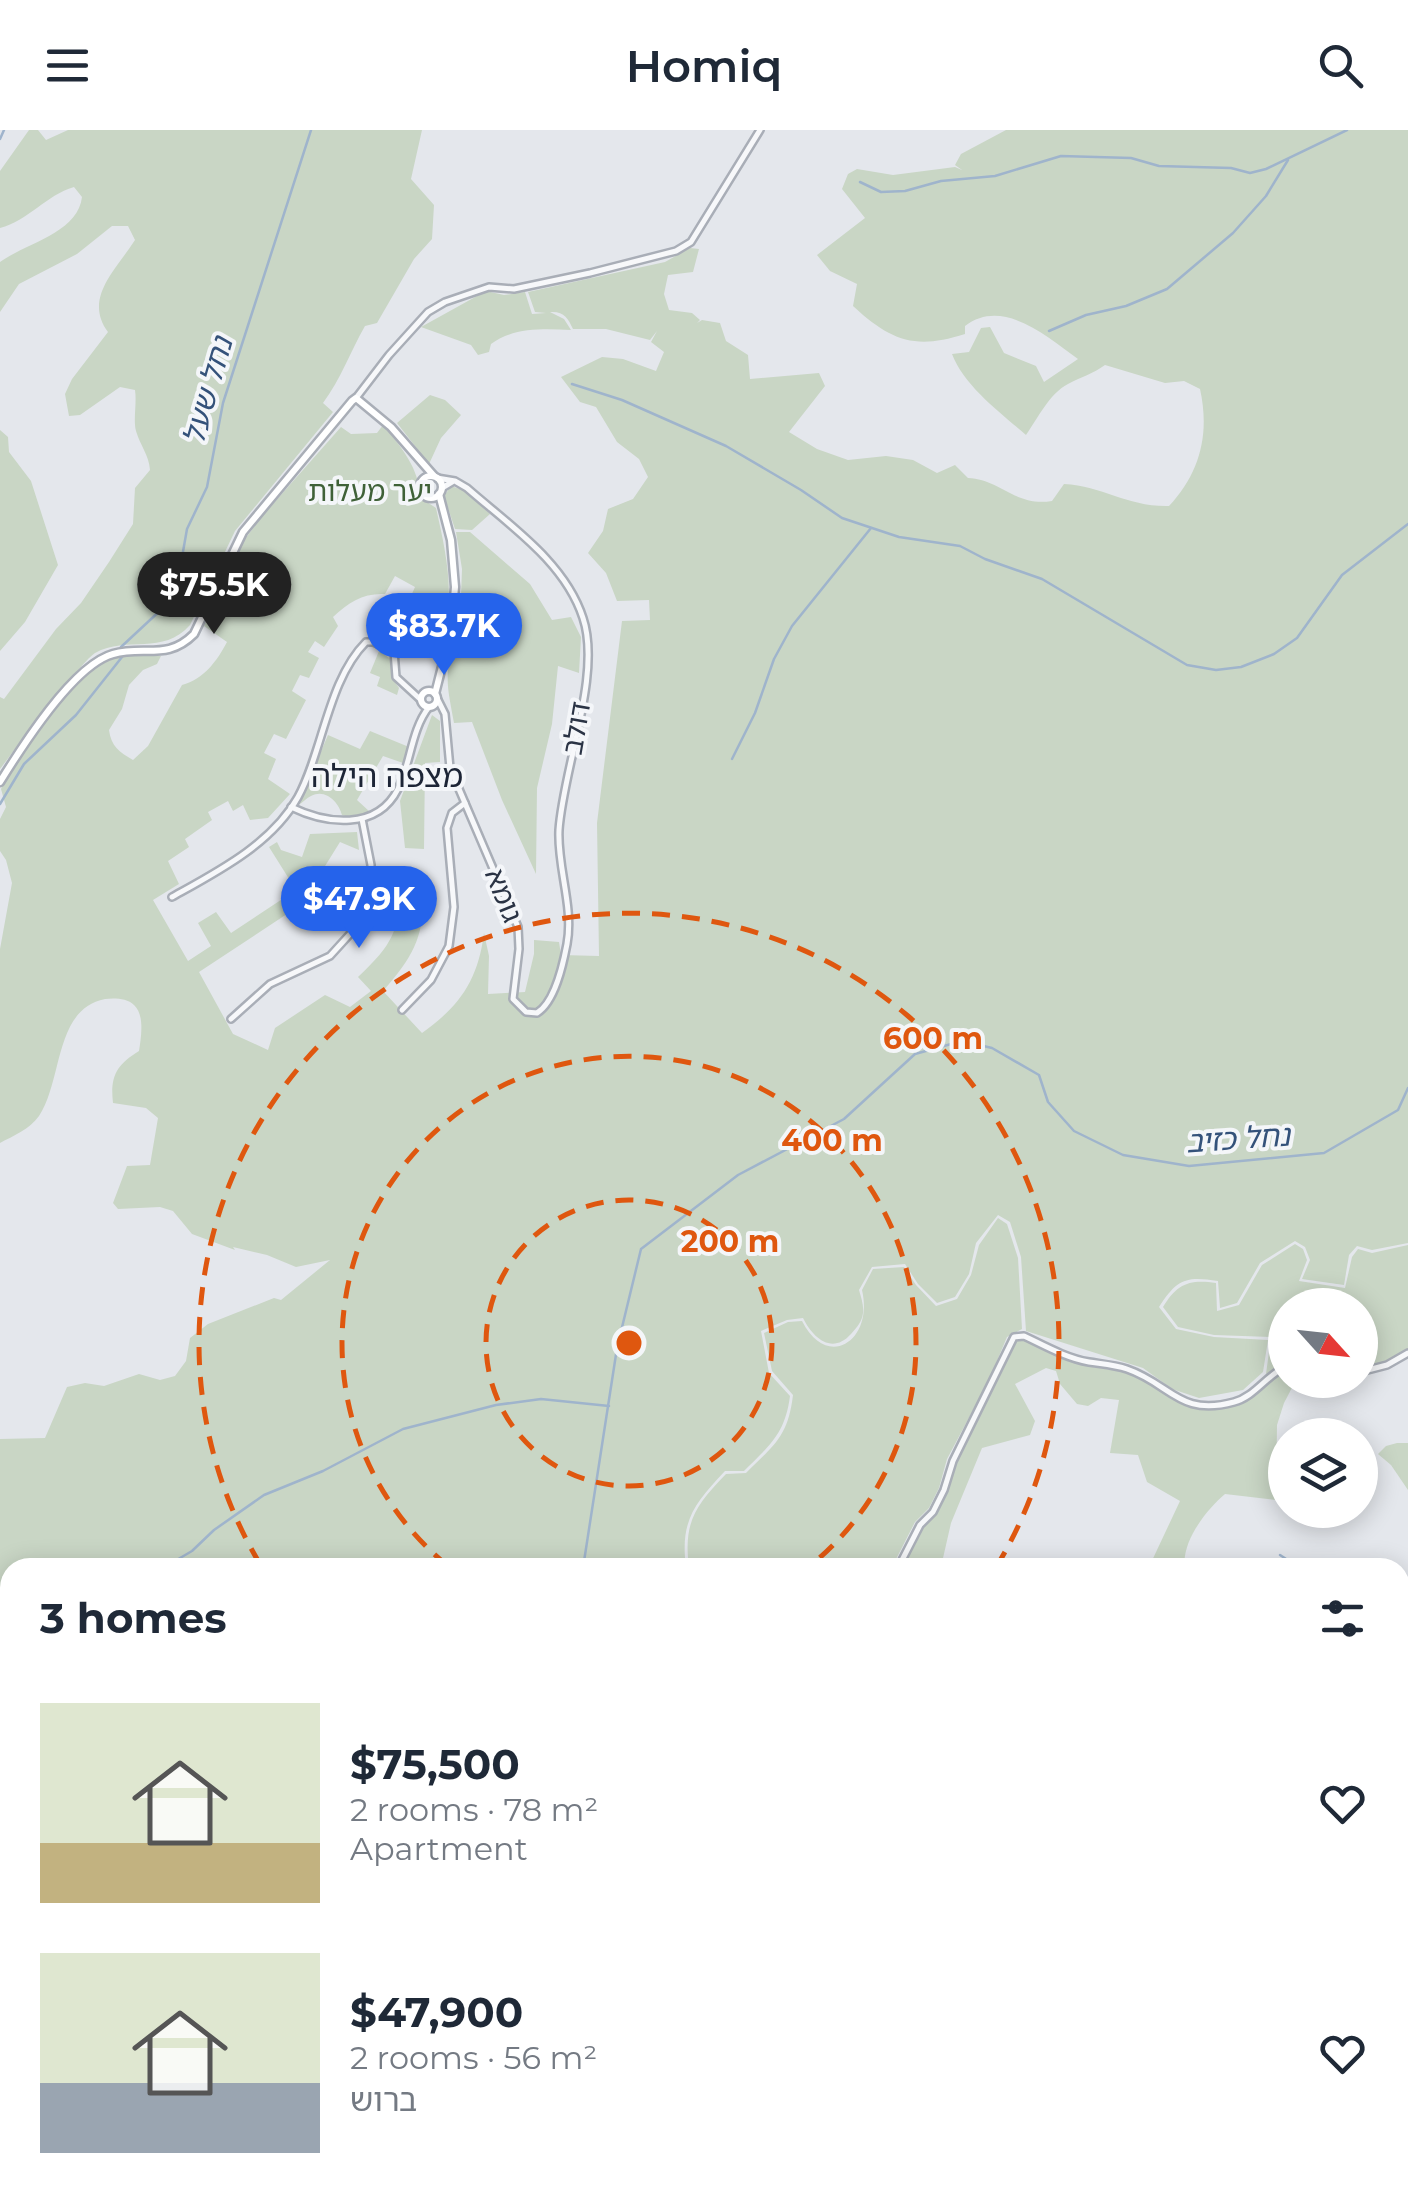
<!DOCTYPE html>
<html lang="en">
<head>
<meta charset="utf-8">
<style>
  body { margin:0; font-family:Montserrat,"Noto Sans Hebrew",sans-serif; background:#f6f6f7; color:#1f2937; height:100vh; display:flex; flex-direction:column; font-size:38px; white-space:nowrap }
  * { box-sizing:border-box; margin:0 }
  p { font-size:32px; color:#747a83 }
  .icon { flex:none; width:55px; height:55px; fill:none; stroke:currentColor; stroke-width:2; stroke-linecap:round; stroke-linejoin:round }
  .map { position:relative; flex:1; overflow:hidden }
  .sheet { position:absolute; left:0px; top:1428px; width:1410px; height:642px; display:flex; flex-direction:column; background:#fff; border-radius:30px 30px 0 0; box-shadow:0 5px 25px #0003 }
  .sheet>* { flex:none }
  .needle { width:65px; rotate:117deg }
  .buttons { position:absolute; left:1268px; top:1158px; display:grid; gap:20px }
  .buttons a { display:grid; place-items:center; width:110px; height:110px; border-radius:50%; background:#fff; box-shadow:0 5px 25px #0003; font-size:50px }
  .price { position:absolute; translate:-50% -85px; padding:0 22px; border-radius:35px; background:#2563eb; color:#fff; font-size:32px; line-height:65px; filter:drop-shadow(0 2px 5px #0008) }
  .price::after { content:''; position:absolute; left:50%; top:60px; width:30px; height:22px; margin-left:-15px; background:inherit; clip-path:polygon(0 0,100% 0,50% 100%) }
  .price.active { background:#222; color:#fff }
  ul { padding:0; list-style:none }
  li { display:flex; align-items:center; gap:30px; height:250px; padding:0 40px }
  li span { display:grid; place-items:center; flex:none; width:280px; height:200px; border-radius:0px; color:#555 }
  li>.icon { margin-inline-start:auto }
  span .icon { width:120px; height:120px; fill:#fffc; stroke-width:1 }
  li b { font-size:42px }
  h2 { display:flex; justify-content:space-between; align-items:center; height:120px; padding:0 40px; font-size:42px }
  header { display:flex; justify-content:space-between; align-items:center; height:130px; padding:0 40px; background:#fff; font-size:45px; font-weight:600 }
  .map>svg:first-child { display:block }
</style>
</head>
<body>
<header><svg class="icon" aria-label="menu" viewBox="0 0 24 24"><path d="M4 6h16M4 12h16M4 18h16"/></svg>Homiq<svg class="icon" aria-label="search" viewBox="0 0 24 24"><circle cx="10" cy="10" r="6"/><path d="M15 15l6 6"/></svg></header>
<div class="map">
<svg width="1408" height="2068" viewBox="0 0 1408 2068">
  <rect width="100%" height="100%" fill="#e4e7ec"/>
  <g fill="#c9d6c5">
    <path d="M29 0H38L46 10 68 0H422L411 49 434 75 432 109 414 129 377 193 365 196C350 222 341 249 323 273L333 282 235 401 190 495C163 526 127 505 95 523 89 527 83 535 78 540 48 571 26 605 0 639V567L4 569 56 499 81 473 109 432 133 394 135 358 150 340C149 325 140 315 136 301 133 290 137 273 135 260L120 257 80 285 69 286 65 264 72 249 108 202C83 168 116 140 135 110L128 96H112L77 124 19 154 0 182V132C26 113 78 103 82 67L74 57C46 65 28 91 0 98V41Z"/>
    <path d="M1006 0H1408V1113L1372 1120 1357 1116 1349 1125 1344 1155 1302 1149 1310 1130 1305 1117 1295 1111 1260 1133 1237 1173 1220 1178 1218 1151C1186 1146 1177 1149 1159 1177L1176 1199 1214 1207 1268 1210 1263 1242 1243 1260 1199 1268 1172 1259 1143 1238 1026 1201 1021 1127 1010 1092 998 1085 976 1113 969 1144 955 1167 937 1173 918 1154 905 1134 872 1137 859 1160C861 1167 864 1176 863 1183 862 1192 857 1197 851 1204 832 1225 813 1208 803 1188L787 1190 761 1201 769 1243 790 1266C785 1304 770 1315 744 1341H725C694 1374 680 1391 686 1437L10 1438V1466L0 1470V1309L45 1308 67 1257 85 1253 104 1256 139 1244 160 1250 175 1246 186 1231 190 1208 208 1194 274 1168 281 1170 330 1130 296 1137 267 1125 233 1117 235 1120 192 1104 173 1081 160 1077 118 1079 113 1073 127 1036 150 1035 158 988 146 978 113 973C110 947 116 935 139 921 141 908 145 885 134 875 127 868 114 868 105 869 54 879 63 950 39 986 30 999 13 1006 0 1013V819L12 753 6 730 0 721V689L6 677 1 659C17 625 78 540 114 527 128 522 146 525 161 526L157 534 143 540 129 555 122 579 109 600C111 616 119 622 133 630L148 616 182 555C204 549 217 531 227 512L204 496 238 418 264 384 341 297 351 304 377 303 383 295C403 319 418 337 421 368L436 378C447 427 458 474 437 522L432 477 411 466 415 457 395 446 385 464C363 463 349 472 333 487L338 496 324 517 315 511 308 522 319 528 309 548 300 545 292 561 306 570 286 609 274 604 264 623 276 629 268 649 290 664 268 688 250 690 243 675 233 681 228 671 208 682 212 690 185 709 189 717 168 731 179 754 153 770 188 831 211 816 198 793 216 782 231 803 296 760 269 717 277 712 281 720 302 727 310 704 357 702 359 720 340 712 312 757 308 756 296 778 199 842 233 904 268 920 275 898 325 865 350 877 371 861 358 847C394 813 396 804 404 756H423C425 805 415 825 383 861L422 903C460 876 478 850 484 803L489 826 488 864 525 862 534 824V810L559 812 561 825 599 826 597 693 622 491 650 490 649 470 617 471 606 443 588 423 603 401 608 379 633 369 648 347 639 329 617 312 596 277 580 272 561 247 602 227 623 229 656 241 664 222 651 212 657 201 650 210 606 199H573C568 188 564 181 550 182L564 189 571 200C544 199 514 197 491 214L489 222 478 225 471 215 421 197 486 161 504 165 525 162 532 184 546 183 535 182 528 162 665 132 690 118 699 119 693 142 668 145 664 164 669 180 692 183 700 190 697 193 702 190 720 193 726 211 748 225 750 249 819 243 825 256 789 302 817 319 848 330 886 326 913 330 937 343 955 335 968 348C1000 349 1015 377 1052 371L1064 354C1103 356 1127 377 1169 376 1200 343 1210 304 1200 259L1184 251 1165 253 1105 235C1093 244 1081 247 1068 254 1049 264 1038 288 1026 305 1001 283 964 256 952 224L969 222 981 198 990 197 1004 223 1036 236 1044 252 1078 229C1047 207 1003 167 965 196V204C915 220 891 211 853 176L857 154 830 141 817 125 865 88 842 59 848 44 857 39 893 45 955 37 962 40 955 35 961 24Z"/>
    <polygon points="430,265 445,270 461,285 441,308 429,334 397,293"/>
    <polygon points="0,300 8,307 9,322 31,351 58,435 25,492 0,521"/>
    <polygon points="451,356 463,360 490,384 472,400 455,399 444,366"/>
    <path d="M456 402H470L530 454 552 490 571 487 581 507 579 543 558 536 552 594 537 658 536 744 502 670 472 592 454 593C448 559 443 546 455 511L467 506 471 497 461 466 462 439Z"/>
    <polygon points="379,521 392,530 392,548 399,558 397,565 377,556 380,547 370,543"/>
    <polygon points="432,585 440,591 440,632 425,633 424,719 405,718 400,671"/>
    <path d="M370 601 409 617 403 633 383 626 357 670 370 682 349 687 342 685C339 673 326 658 311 666 306 668 303 673 298 675L328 605 360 619Z"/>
    <path d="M998 1088 1007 1094 1018 1128 1022 1199 1007 1207 989 1250 947 1329 939 1358 929 1378 915 1392 892 1437H689C683 1392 696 1375 726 1344L746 1343C774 1315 788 1307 793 1265L772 1241 764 1203 788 1192 802 1191C827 1241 874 1211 862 1160L873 1139 904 1137 916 1155 936 1176 957 1169 971 1145 979 1115Z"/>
    <path d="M1295 1114 1303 1119 1307 1130 1299 1151 1345 1158 1352 1127 1358 1119 1372 1123 1408 1115V1220L1368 1239 1360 1238V1175H1285V1234L1266 1244 1271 1207 1214 1205 1178 1197 1163 1177C1177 1154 1189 1149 1216 1153L1217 1181 1239 1175 1262 1135Z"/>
    <path d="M1023 1210C1044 1220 1066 1232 1088 1236 1101 1239 1114 1239 1127 1243 1171 1259 1177 1290 1234 1276 1254 1271 1266 1250 1285 1242V1250H1296L1284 1273 1277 1295 1276 1370 1225 1364C1207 1379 1181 1412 1185 1437H1149L1180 1371 1147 1352 1138 1325 1110 1323 1119 1270 1101 1268 1088 1276 1077 1274 1060 1254 1056 1241 1046 1238 1015 1254 1035 1291 1030 1305 982 1318 951 1393 941 1437 902 1438 923 1397 936 1384 947 1361 956 1333 1017 1211Z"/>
    <polygon points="1397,1313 1408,1313 1408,1360 1391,1335 1378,1324 1386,1316"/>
    <polygon points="1400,1525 1408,1525 1408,1701 1404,1733 1408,1743 1408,1821 1400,1812"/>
    <polygon points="5,1673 10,1677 10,2060 330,2060 329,2068 0,2068 0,1690"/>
    <polygon points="1408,1899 1408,2001 1400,1998 1400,1904"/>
    <polygon points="1400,2007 1408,2010 1408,2068 331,2068 333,2060 1400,2060"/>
  </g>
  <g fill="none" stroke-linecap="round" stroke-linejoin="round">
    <g stroke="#9fb4cc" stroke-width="2.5">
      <polyline points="0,9 4,0"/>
      <polyline points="860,52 881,62 905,61 941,51 995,46 1061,26 1131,28 1159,36 1231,38 1250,43 1266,39 1347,0"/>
      <polyline points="1049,201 1086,185 1126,176 1167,159 1233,103 1266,66 1288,30"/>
      <polyline points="572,254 622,270 726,316 801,360 842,388 899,407 960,416 985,429 1042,449 1187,535 1216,540 1241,537 1274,524 1297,508 1342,445 1408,394"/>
      <polyline points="121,517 164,477 178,450 187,399 207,357 223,273 311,0"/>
      <polyline points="732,629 755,583 774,529 792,496 871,398"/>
      <polyline points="0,674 24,634 76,585 122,527"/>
      <polyline points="1280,1425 1300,1438"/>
      <polyline points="163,1438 192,1421 214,1400 264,1365 323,1341 403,1299 496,1275 541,1269 609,1276"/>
      <polyline points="583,1438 617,1218 641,1119 738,1045 844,989 915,924 962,911 992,918 1039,945 1048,972 1074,1001 1123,1025 1189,1036 1324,1023 1398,980 1408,958"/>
      <polyline points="1400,1468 1408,1468"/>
      <polyline points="0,1501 10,1496"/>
      <polyline points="1400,1867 1408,1874"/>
      <polyline points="295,2068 299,2060"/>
      <polyline points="869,2068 873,2060"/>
    </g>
    <defs>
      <g id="street">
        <polyline points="356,268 389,225 428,182 445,172 489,157 514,159 590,143 676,121 691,112 760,0"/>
        <polyline points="442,358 452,352"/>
        <path d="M436 566 445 584 450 638 518 797 519 819 513 869 526 882 537 883C555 872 563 835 567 814 574 777 557 737 559 700 563 639 602 544 583 488 565 432 509 395 467 358L455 351 437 348"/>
        <path d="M291 677C326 694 377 701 398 659 411 633 411 600 429 577"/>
        <path d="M172 767C217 742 272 714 298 667 323 621 328 550 366 512H373L394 521 396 547 421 570"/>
        <polyline points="402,880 431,850 449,816 454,777 447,698 452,683 465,673"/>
        <polyline points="231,889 270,854 330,826 350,804 360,786 370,752 371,735 362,689"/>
        <polyline points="1360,1242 1387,1235 1408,1223"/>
        <path d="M898 1438 920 1395 933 1382 944 1360 953 1331 1014 1207 1024 1206C1045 1216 1066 1228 1089 1232 1102 1234 1115 1235 1127 1239 1171 1254 1179 1287 1234 1272 1254 1267 1266 1246 1285 1237"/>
        <polyline points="1400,2001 1408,2005"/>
      </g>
      <g id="secondary">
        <circle cx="431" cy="357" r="11"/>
        <circle cx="429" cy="569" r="8"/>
        <polyline points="435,564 451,501 455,457 451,410 439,364"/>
        <path d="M0 652C21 618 73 535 113 524 145 515 167 531 194 504L243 402 352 271 356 268 391 297 434 346"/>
      </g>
    </defs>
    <use href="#street" stroke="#a9aeb7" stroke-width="10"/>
    <use href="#secondary" stroke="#a9aeb7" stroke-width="11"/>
    <use href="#street" stroke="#f7f8fa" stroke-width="5"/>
    <use href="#secondary" stroke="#fff" stroke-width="6"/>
  </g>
  <g fill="none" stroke="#df570f" stroke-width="5" stroke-dasharray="18 12">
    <circle cx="629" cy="1213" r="143"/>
    <path d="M448 1436A287 287 0 1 1 810 1436"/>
    <path d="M260 1434A430 430 0 1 1 998 1434"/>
  </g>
  <g text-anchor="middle" stroke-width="8" stroke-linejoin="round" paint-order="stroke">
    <g font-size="28" fill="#3f6138" stroke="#f4f6f9">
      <text x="370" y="371">יער מעלות</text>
    </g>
    <g font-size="28" fill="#2b3445" stroke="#f4f6f9">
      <text transform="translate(576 598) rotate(-80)" y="10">דולב</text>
      <text transform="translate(504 765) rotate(68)" y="10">גומא</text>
    </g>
    <g font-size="30" font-style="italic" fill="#34527a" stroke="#f4f6f9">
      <text transform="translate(208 261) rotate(-74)" y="10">נחל שעל</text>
      <text transform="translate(1238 1009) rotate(-4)" y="10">נחל כזיב</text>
    </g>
    <g font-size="32" fill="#1d2536" stroke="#f4f6f9">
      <text x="387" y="657">מצפה הילה</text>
    </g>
  </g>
  <circle cx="629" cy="1213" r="15" fill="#df570f" stroke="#f4f6f9" stroke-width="5"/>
  <g font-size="30" text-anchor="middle" font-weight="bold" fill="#df570f" stroke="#f4f6f9" stroke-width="8" stroke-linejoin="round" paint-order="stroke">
    <text x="933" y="919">600 m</text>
    <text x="832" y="1021">400 m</text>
    <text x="730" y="1122">200 m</text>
  </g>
</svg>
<div class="buttons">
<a><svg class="needle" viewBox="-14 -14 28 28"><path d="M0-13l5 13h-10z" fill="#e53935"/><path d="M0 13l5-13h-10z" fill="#747a83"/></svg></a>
<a><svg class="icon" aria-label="layers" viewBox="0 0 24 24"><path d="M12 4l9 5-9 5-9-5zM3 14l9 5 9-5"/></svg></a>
</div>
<b class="price active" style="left:214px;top:507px">$75.5K</b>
<b class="price" style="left:444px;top:548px">$83.7K</b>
<b class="price" style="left:359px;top:821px">$47.9K</b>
<section class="sheet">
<h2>3 homes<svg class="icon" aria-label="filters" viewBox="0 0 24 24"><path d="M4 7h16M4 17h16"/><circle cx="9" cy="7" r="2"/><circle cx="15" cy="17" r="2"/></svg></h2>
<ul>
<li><span style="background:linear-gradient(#dfe7d0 70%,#c2b280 0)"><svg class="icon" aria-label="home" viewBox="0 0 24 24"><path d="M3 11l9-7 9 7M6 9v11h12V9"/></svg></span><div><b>$75,500</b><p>2 rooms · 78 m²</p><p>Apartment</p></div><svg class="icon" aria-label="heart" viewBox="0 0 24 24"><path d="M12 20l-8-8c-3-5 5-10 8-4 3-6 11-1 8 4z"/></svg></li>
<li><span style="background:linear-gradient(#dfe7d0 65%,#9aa5b1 0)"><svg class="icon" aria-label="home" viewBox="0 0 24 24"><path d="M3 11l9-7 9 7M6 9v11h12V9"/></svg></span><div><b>$47,900</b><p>2 rooms · 56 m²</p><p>ברוש</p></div><svg class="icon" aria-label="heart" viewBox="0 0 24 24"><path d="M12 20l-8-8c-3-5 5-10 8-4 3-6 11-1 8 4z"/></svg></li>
</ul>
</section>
</div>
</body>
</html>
